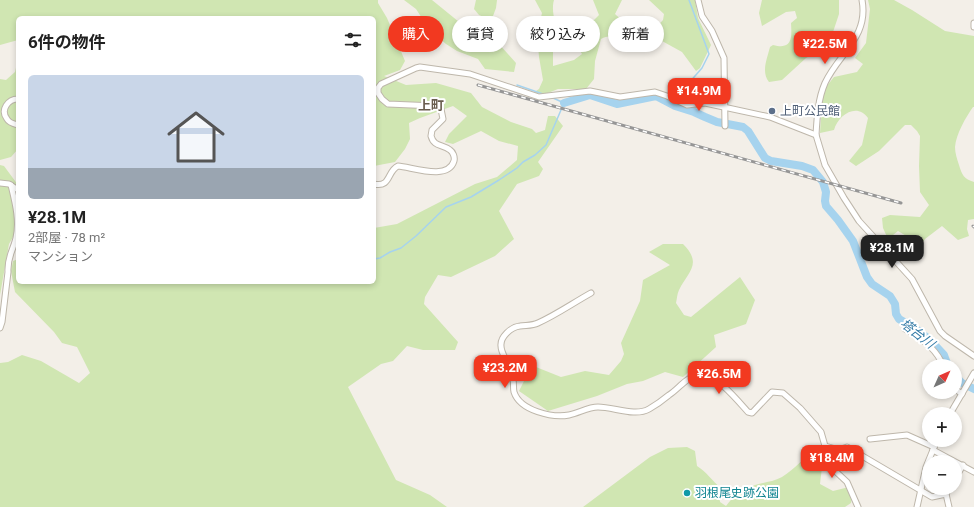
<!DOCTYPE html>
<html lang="ja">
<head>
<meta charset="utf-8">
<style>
  body { margin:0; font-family:Roboto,"Noto Sans JP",sans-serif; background:#f2f2f2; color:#222; height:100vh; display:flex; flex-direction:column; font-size:15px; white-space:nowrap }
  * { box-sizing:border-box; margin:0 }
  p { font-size:13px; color:#767676 }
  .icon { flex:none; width:22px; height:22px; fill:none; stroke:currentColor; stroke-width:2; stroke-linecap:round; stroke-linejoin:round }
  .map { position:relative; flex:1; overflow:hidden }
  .side { position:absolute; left:16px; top:16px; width:360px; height:268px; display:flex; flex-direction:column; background:#fff; border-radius:6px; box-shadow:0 2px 6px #0003 }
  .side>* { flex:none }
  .guide { position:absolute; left:388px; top:16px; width:380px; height:36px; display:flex; gap:8px }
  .needle { width:26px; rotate:45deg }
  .controls { position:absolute; left:922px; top:359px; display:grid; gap:8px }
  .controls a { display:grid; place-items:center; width:40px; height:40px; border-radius:50%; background:#fff; box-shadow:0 2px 6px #0003; font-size:20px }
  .price { position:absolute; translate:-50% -34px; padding:0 9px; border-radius:8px; background:#f23920; color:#fff; font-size:13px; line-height:26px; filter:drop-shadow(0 1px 2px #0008) }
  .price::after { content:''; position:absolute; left:50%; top:24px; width:12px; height:9px; margin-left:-6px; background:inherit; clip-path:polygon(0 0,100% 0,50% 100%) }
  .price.current { background:#222; color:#fff }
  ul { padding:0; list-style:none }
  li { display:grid; align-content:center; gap:8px; height:212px; padding:0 12px }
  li+li { border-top:1px solid #e0e0e0 }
  li span { display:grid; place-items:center; height:124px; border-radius:6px; color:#555 }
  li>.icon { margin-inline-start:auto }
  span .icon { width:72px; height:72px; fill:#fffc; stroke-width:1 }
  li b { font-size:17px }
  h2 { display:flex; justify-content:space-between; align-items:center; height:48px; padding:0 12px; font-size:17px }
  .chip { padding:0 14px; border-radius:18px; background:#fff; box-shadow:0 2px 6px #0003; font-size:14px; line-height:36px }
  .chip.current { background:#f23920; color:#fff }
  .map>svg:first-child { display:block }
</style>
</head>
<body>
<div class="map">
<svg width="974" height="507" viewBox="0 0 974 507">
  <rect width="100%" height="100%" fill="#f3efe8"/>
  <g fill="#d0e6b2">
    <polygon points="0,0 378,0 378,3 387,18 405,61 400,70 384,76 406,85 436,83 471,93 482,107 511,122 532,129 536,133 545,130 548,116 555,116 563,126 538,162 543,169 539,176 517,184 499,211 514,239 495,256 451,277 438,275 425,297 424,304 458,342 455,350 423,350 407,346 393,361 381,364 348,387 396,480 430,495 447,507 0,507 0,363 8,362 22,355 41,361 79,383 90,373 77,347 62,343 54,332 15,292 11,271 13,261 18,259 18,282 374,282 374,228 397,224 475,184 497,177 517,160 518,146 499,141 481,131 453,144 445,142 449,134 467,116 453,106 420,118 409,123 410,139 405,149 395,162 374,166 374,18 18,18 18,40 0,45"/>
    <polygon points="404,0 432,0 464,26 494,21 498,33 498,43 516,63 514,72 485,69 478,59 457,51 446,44 429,29 416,9"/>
    <polygon points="476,0 497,0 496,8 493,16 486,18 479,15 474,9"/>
    <path d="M535 0H554C552 6 553 17 556 23L553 52V66L574 60 582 54 571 37 578 23 594 20 599 15 593 0H622L615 14C625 24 633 20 633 35 623 41 611 33 601 39L595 61 594 79 586 89H558L548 93H533L539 89 543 80 539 57 537 34 542 13Z"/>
    <polygon points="649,0 695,0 698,18 711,45 700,68 696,71 682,52 662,41 655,36 653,31 663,20 664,14"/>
    <path d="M762 0H839V14L831 38 817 52 806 58 782 80 769 82C761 72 767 59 770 47L773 45C792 50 792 39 791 23L797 18 795 11 786 12 762 26 759 13Z"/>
    <path d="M868 0H894L912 10 945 31 974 36V107H973C966 117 956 134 955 147 955 153 957 159 959 165 962 175 964 179 974 182V219L968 220 967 229 969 236 958 240 942 226 925 239 920 246 912 249 908 237 898 231 888 239 883 228 882 218 890 215 920 217 929 205 920 192 919 166 920 136 917 131 911 125H905L879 151 856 166 849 161 862 145 868 118C857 102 838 115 834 130L820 133 822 102 826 87 834 77 857 72 863 64 855 58 866 43 870 9Z"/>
    <polygon points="18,59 18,149 11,157 0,160 0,79 6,80 15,72"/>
    <polygon points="0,165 4,166 18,185 18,239 13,237 9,244 0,295"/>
    <path d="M663 244H683C703 264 688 272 679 290 677 294 677 299 676 303L684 315 691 317 740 277 755 300 746 324 714 335 716 347 683 377 665 372 643 381 627 384 597 396 548 411 519 391 526 377 536 367 561 377 585 371 609 375 621 361 624 354 621 343 640 301 643 280 670 265 649 252Z"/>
    <path d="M687 447 695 451 697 466C707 472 712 481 721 488L720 502 726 506C733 496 743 489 755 485 764 482 773 482 782 477 795 469 805 456 818 448 825 456 821 473 820 484L833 491 849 487 853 491 851 503 845 507H583L650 457 668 448Z"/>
  </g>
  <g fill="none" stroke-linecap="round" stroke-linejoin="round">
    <g stroke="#a6d3ee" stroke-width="1.5">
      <polyline points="517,85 543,94"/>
      <polyline points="680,98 688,84 702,68 709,54 689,0"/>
      <polyline points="675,106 677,103"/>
      <polyline points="374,259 380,258 390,252 401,248 416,236 446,207 471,197 499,180 517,168 523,162 535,155 546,145 564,103 551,97"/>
    </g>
    <g stroke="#a6d3ee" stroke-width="8">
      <polyline points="564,103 590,95 617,104 656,96 675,106 694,112 705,117 717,122 743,127 748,131 765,158 771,161 802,166 813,170 823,182 826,192 825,201 826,206 838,220 853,241 867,277 872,284 890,296 895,304 896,314 899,319 919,331 930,340 944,355 948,366"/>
      <polyline points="955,376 962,383 974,389"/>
    </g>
    <defs>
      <g id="minor">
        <polyline points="698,0 702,16 712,31 724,58 725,126"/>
        <polyline points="974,23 974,27"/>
        <path d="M18 99C8 99 0 110 7 119 9 123 14 124 18 125"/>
        <path d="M816 135C817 117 818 99 825 83 839 53 869 37 862 0"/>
        <polyline points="0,183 9,184 18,190"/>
        <path d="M374 184C391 188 387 171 398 166 412 167 448 181 454 161 455 157 453 152 450 150 442 144 434 147 431 136L432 130 443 119 441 109 435 106 388 104 382 99 378 93V88L381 84 416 68 420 67 470 74 539 97 590 91 620 97 655 92 667 96 687 105 705 103 770 117 816 135 825 165 844 198 859 221 912 279 940 331 945 336 974 356"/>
        <path d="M591 293C573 303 556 315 538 323 532 326 526 325 520 326 511 327 500 337 501 346 501 351 504 356 506 360 509 367 512 373 513 380 514 384 513 388 514 392 520 411 553 418 569 415 579 413 588 407 598 407 614 407 635 417 649 409 656 405 663 400 669 395 680 388 687 375 702 375 717 375 738 401 748 412L752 413 772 392 783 393 800 408 821 432 825 446 839 450 847 447 932 497 946 494 949 488"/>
        <path d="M0 328 2 322 8 272C7 257 13 251 16 238 20 220 15 202 11 185"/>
        <path d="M905 329C920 337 937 349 943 366"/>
        <polyline points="955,389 962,394"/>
        <polyline points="950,414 974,373"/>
        <polyline points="870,439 907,435 934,447"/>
        <polyline points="825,446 828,460 832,468 847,482 858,507"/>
        <polyline points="933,450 974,472"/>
        <polyline points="955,479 963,465"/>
        <polyline points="946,494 949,507"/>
        <polyline points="917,507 926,467 937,440"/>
      </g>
    </defs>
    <use href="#minor" stroke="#beb7ab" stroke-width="7"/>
    <use href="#minor" stroke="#fff" stroke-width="5"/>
    <defs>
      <g id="rail">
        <polyline points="478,85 901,203"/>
        <polyline points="973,226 974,227"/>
      </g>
    </defs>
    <use href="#rail" stroke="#969696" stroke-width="3"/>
    <use href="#rail" stroke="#fff" stroke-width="1.5" stroke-dasharray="4.5" stroke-linecap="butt"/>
  </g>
  <circle fill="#5c6f8a" stroke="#fff" stroke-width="1.5" cx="772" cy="111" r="4"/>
  <circle fill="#0f9aa8" stroke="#fff" stroke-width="1.5" cx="687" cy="493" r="4"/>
  <g text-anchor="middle" stroke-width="4" stroke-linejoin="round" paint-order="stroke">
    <g font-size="12" fill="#4e5e75" stroke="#fff" text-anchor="start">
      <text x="780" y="115">上町公民館</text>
    </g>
    <g font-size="12" fill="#0d838f" stroke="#fff" text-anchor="start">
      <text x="695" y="497">羽根尾史跡公園</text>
    </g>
    <g font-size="13" font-weight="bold" fill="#695d4e" stroke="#fff">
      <text x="431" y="110">上町</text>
    </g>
    <g font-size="13" font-style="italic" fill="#327aa6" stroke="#fff">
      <text transform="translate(918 333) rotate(38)" y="5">塔台川</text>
    </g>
  </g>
</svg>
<div class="controls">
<a><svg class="needle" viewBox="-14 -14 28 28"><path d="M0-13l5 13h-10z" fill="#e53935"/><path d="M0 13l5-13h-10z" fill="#767676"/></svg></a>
<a>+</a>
<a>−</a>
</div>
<b class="price" style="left:825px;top:65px">¥22.5M</b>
<b class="price" style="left:699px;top:112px">¥14.9M</b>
<b class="price current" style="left:892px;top:269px">¥28.1M</b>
<b class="price" style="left:505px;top:389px">¥23.2M</b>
<b class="price" style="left:719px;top:395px">¥26.5M</b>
<b class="price" style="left:832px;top:479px">¥18.4M</b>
<div class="guide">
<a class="chip current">購入</a>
<a class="chip">賃貸</a>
<a class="chip">絞り込み</a>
<a class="chip">新着</a>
</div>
<section class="side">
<h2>6件の物件<svg class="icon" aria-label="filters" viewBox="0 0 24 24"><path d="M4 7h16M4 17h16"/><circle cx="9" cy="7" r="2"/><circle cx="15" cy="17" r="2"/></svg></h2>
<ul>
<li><span style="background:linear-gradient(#c9d6e8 75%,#9aa5b1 0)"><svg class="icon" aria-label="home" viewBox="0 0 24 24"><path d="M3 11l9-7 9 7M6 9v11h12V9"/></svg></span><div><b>¥28.1M</b><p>2部屋 · 78 m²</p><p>マンション</p></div></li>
</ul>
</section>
</div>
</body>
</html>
